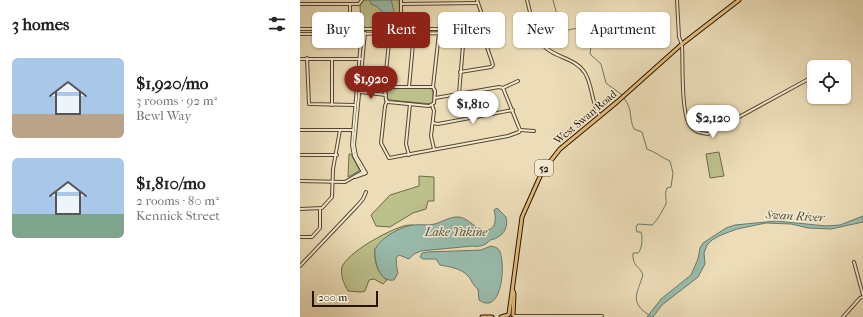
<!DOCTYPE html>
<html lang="en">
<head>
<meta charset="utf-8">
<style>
  body { margin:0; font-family:"IM FELL French Canon",serif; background:#f2f2f2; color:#202124; height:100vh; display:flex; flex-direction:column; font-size:15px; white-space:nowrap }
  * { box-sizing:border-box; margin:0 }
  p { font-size:13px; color:#757577 }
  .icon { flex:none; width:22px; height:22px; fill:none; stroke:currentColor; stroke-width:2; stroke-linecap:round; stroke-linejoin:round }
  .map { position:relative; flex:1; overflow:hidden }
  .panel { display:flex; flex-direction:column; background:#fff; width:300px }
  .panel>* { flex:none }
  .banner { position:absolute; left:12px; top:12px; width:380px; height:36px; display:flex; gap:8px }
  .fabs { position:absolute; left:507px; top:60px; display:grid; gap:8px }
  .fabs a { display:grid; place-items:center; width:44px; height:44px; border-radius:6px; background:#fff; box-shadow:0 1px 3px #0004; font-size:20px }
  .scale { position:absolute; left:12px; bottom:10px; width:66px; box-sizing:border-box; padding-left:4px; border:2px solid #241300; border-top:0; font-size:11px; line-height:14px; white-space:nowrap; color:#241300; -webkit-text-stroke:3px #f3e9d1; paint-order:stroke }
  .price { position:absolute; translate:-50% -34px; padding:0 9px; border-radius:14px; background:#fff; color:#222; font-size:13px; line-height:26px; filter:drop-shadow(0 1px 2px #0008) }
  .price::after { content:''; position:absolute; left:50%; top:24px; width:12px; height:9px; margin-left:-6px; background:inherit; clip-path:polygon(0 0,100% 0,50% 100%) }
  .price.current { background:#8f2418; color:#fff }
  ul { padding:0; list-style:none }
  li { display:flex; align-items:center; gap:12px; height:100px; padding:0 12px }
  li span { display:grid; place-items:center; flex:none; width:112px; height:80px; border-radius:6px; color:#555 }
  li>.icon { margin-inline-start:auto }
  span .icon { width:48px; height:48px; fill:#fffc; stroke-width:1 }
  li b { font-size:17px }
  h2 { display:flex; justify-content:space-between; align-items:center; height:48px; padding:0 12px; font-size:17px }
  .tag { padding:0 14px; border-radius:6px; background:#fff; box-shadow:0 1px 3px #0004; font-size:14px; line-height:36px }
  .tag.current { background:#8f2418; color:#fff }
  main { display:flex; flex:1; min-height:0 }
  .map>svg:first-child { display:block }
</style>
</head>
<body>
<main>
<section class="panel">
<h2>3 homes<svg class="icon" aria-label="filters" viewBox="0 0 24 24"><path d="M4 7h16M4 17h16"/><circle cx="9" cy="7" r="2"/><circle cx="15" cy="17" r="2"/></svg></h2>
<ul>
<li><span style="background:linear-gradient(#a9c7e8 70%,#b9a48a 0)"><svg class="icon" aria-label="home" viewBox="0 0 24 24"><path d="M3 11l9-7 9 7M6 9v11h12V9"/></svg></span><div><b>$1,920/mo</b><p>3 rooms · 92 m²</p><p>Bewl Way</p></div></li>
<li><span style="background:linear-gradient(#a9c7e8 70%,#7fa58c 0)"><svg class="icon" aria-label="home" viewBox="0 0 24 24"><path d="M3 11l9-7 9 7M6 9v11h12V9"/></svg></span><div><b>$1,810/mo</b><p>2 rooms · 80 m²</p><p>Kennick Street</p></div></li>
</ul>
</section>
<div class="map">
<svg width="563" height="317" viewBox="0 0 563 317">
  <rect width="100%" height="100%" fill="#ecddb8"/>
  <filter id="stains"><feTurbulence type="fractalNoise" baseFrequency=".005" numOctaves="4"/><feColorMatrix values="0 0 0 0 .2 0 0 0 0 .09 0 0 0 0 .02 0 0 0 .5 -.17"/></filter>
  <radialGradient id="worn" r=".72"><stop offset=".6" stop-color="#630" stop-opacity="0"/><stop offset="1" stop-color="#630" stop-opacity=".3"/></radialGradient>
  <g fill="#bcc08b" stroke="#706a46">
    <polygon points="63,0 99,0 100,26 98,28 61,28 60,5"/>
    <polygon points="92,88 131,88 133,91 133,102 131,104 90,100 87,98 87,91"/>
    <polygon points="419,152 424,176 410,178 406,154"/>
    <polygon points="49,154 51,154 59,169 59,171 48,177"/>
    <polygon points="119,176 134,177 134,201 128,201 126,209 113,213 90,227 76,226 71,215 90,195 119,186"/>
    <path d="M113 225 90 235 75 249C74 261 77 273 87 280L83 284 74 279 69 280 65 291 61 292 48 291C44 284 40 275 42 267 47 253 87 231 101 227 104 225 109 225 113 225Z"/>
  </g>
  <g fill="#99bcad" stroke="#6a7868">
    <polygon points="70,0 91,0 94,11 92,13 85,14 76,6 71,4"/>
    <path d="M197 208 206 217C209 230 201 238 190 240 185 246 179 247 172 246L121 251 114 254 109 259 99 255 96 258C97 264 96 267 98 273L94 280C79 283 74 260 75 249 82 237 100 227 113 225 120 224 128 226 135 224 142 222 151 216 159 217 169 218 176 231 187 230 197 229 196 217 194 210Z"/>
    <polygon points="563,216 563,222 531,229 508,228 491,224 466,223 437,229 421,235 412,240 407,245 404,253 405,264 398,277 362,305 353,317 347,317 361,299 391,275 398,259 400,248 403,243 426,228 435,225 476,221 526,226 540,225"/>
    <path d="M191 246C194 247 197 247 199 250 206 260 203 317 179 300L178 289C172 285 172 280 168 276 161 268 150 267 140 265L136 259H123L120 257 122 253 128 252 181 250Z"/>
  </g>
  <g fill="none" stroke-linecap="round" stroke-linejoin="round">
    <g stroke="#6a7868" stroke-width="1">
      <path d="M253 0 259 22 257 27 259 33C264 32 268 30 272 29 282 27 296 35 302 42V46H291L290 54 301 64 306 83 322 95"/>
      <path d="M324 98C334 112 328 116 334 129L342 132 347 149C356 152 362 158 370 161L373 173 371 187 367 188C364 195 367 199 366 204 362 211 358 220 352 225L338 224 336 227 337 232H341C343 238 342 249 338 253H333C332 267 340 266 343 275 337 294 329 302 349 315"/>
    </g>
    <defs>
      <g id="minor">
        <polyline points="177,0 187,29"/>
        <path d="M227 0C231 14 233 33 242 44 253 58 275 57 285 73 293 86 291 103 300 116"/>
        <path d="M377 0 379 37 382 44C383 63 381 110 389 124 394 132 400 133 408 134L514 76"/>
        <polyline points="0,4 59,4 62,0"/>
        <polyline points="50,4 50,29"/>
        <polyline points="101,4 178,3"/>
        <polyline points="0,29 198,29 200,31"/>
        <polyline points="62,29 52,145 54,156 64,174"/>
        <polyline points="101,29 101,0"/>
        <polyline points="0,34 197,33 200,31"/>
        <polyline points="7,58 9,104 55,105"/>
        <polyline points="0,59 61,59"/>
        <polyline points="32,59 32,105"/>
        <polyline points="160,72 191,67 193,65 186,44 184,33"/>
        <polygon points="90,87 133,87 135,91 134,103 129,106 88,102 86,100 85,90"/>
        <polyline points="109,87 114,33"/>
        <polyline points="133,87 139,33"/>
        <polyline points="87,88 85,81 90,33"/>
        <polyline points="203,88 218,81"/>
        <polyline points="60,92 86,95"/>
        <polyline points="159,94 164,33"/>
        <polyline points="87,101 85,106 81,143 89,158 208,136 219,132 220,130 203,88 199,87 135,98"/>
        <polyline points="132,105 134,111 131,136 134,149"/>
        <polyline points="133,123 138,124 213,110"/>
        <polyline points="0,130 53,130"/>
        <polyline points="220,130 234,131"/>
        <polyline points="0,155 37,155"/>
        <polyline points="109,155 106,144 110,104"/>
        <polyline points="55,177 66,173 56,156 54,145 65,33"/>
        <polyline points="0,181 45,182 64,171"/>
        <polyline points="0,209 22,208 32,197 33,169 40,130"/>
        <polyline points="0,237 12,237 20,228 20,208"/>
        <polyline points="554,262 563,295"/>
        <polyline points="0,266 57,206 63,199 66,192"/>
        <polyline points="214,316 302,316"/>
        <polyline points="543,317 560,298 563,297"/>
      </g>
      <g id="primary">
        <polyline points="213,291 214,294 213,315"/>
        <polyline points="209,314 222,217 242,172 260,149 317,102 382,44 439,0"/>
        <polyline points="182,317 192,317"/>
        <polyline points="201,317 208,315"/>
      </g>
    </defs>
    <use href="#minor" stroke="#56462e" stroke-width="4"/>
    <use href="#primary" stroke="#241300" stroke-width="5"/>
    <use href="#minor" stroke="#f3e9d1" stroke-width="2"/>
    <use href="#primary" stroke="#e6be7c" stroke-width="3"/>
  </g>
  <g text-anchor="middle" stroke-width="3" stroke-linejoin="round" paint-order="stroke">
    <rect fill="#f3e9d1" stroke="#62533f" stroke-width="1" x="235" y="160" width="18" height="16" rx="3"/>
    <g font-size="10" font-weight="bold" fill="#241300">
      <text x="244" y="172">52</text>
    </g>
    <g font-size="11" fill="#241300" stroke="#f3e9d1">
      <text transform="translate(285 117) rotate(-40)" y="4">West Swan Road</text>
    </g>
    <g font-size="12" font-style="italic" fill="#4d4e3d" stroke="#f3e9d1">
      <text transform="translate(495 216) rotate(3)" y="4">Swan River</text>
      <text x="156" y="236">Lake Yakine</text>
    </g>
  </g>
  <rect width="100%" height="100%" filter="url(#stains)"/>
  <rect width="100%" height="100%" fill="url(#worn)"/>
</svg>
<div class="fabs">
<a><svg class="icon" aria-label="locate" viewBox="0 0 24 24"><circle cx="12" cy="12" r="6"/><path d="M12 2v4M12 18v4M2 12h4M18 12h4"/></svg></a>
</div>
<div class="scale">200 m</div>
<b class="price current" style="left:71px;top:100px">$1,920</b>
<b class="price" style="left:173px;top:125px">$1,810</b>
<b class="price" style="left:413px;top:139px">$2,120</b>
<div class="banner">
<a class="tag">Buy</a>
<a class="tag current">Rent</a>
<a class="tag">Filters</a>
<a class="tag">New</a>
<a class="tag">Apartment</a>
</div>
</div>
</main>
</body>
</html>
